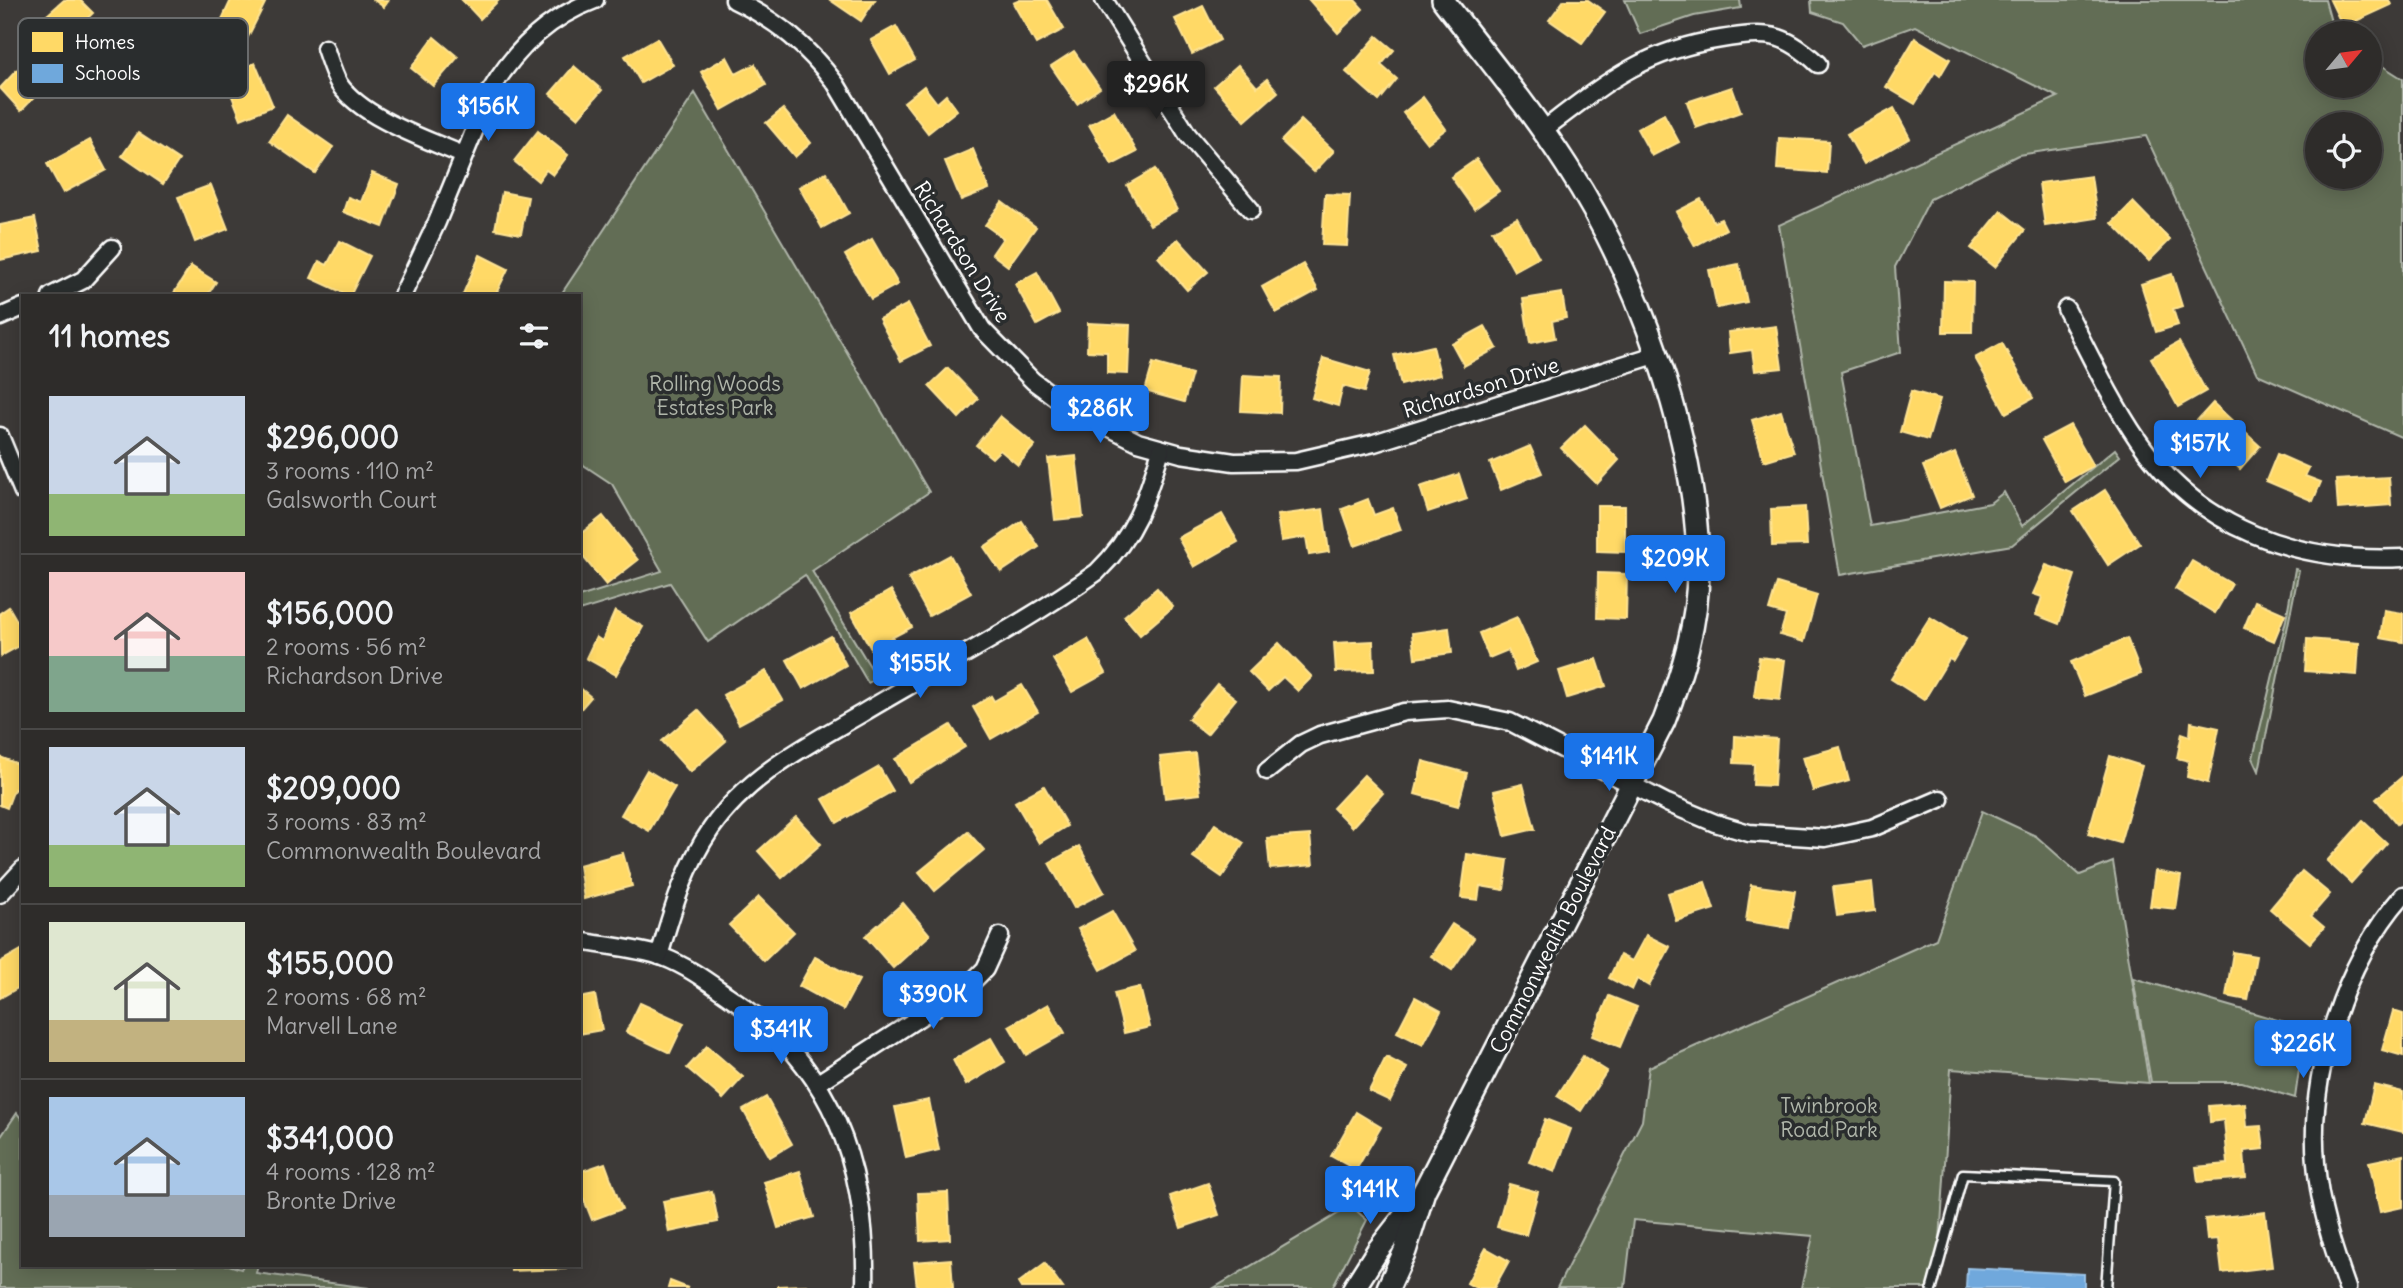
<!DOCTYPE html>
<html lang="en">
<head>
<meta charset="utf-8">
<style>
  body { margin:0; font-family:Delius,sans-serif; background:#3a3836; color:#f1f3f6; height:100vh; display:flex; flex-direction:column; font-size:26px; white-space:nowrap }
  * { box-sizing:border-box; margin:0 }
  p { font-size:23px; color:#a7a7a8 }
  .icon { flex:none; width:38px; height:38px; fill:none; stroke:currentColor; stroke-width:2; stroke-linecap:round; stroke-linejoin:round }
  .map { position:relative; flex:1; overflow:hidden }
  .sheet { position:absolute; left:21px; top:294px; width:560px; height:973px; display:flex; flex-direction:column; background:#2e2c2a; border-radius:0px; box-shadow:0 4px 18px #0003,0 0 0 2px #494847 }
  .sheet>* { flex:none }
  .needle { width:46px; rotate:61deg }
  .controls { position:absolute; left:2305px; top:21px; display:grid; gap:14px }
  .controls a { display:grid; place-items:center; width:77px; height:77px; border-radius:50%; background:#2e2c2a; box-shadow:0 4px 18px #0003,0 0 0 2px #494847; font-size:35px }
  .price { position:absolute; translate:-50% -60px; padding:0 16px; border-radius:7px; background:#1a73e8; color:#fff; font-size:23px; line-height:46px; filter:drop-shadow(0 2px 4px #0008) }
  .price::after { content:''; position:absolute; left:50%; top:42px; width:21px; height:16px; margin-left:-10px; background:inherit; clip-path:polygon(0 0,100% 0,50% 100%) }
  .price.active { background:#222; color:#fff }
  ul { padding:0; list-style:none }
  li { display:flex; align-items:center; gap:21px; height:175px; padding:0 28px }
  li+li { border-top:2px solid #494847 }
  li span { display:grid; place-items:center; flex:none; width:196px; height:140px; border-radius:0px; color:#555 }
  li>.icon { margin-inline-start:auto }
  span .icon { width:84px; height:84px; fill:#fffc; stroke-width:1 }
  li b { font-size:30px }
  h2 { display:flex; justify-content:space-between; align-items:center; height:84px; padding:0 28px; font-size:30px }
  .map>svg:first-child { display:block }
</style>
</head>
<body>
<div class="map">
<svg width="2403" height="1288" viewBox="0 0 2403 1288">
  <rect width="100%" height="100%" fill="#3d3a38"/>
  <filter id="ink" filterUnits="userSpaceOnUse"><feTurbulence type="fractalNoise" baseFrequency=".0143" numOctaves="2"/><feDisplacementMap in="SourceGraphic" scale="14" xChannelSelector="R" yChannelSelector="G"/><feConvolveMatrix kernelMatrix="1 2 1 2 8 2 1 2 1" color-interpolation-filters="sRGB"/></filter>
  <g filter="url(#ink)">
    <g fill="#626d54" stroke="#b0b6aa" stroke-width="2" fill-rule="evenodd">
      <polygon points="1625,0 1740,0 1741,8 1694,16 1640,34"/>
      <path d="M1811 0H2325L2334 33H2317V86H2370V58L2403 79V438L2257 374 2146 136 2018 155 1930 199 1895 267 1901 352 1841 372 1870 526 1990 503 2004 492 2022 526 2115 449 2120 456 2012 545 1840 575 1779 225 2058 97 1915 26 1862 45 1843 22 1812 12ZM2317 124H2370V177H2317Z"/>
      <polygon points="695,93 929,492 812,571 877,678 868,683 805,575 708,642 670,583 579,611 579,597 662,571 612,484 579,462 579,296 560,296"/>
      <polygon points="2295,569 2299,570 2259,771 2253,758 2286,620"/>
      <polygon points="1982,811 2036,836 2080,875 2113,862 2149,1083 1951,1069 1937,1288 1801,1288 1813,1236 1633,1220 1625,1288 1557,1288 1642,1121 1649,1067 1936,939"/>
      <polygon points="2133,978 2305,1028 2295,1098 2242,1082 2151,1082"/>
      <polygon points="17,1113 23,1121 23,1265 229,1265 241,1269 243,1265 258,1265 256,1273 369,1288 0,1288 0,1138"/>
      <polygon points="1351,1206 1367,1220 1332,1288 1214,1288"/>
    </g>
    <g fill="#ffd966" stroke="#ffe494" stroke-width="2">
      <polygon points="64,0 80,0 93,13 60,44 39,22"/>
      <polygon points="231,0 265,3 245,43 217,30"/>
      <polygon points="374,0 389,0 384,7"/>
      <polygon points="462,0 499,0 480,19"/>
      <polygon points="830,0 875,0 861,21"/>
      <polygon points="1020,0 1047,0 1064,29 1036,44 1013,3"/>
      <polygon points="1309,0 1355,0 1363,9 1338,33"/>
      <polygon points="1564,0 1588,0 1605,12 1582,43 1549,20"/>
      <polygon points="2330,0 2389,0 2391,5 2343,27"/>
      <polygon points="1203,6 1220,40 1192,54 1175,19"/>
      <polygon points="896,26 915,60 890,74 871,40"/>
      <polygon points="1377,36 1394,50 1381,65 1397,79 1379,101 1346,72"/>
      <polygon points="434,37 458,57 433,86 411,68"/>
      <polygon points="657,38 673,65 641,83 625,56"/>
      <polygon points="1915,38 1950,59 1940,76 1935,72 1915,104 1886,87"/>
      <polygon points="1074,51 1100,88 1077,104 1051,66"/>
      <polygon points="31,55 54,77 21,111 0,88"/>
      <polygon points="727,57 736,74 755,64 766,85 722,110 701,72"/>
      <polygon points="255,63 273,106 241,119 224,76"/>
      <polygon points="1238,65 1257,87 1267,79 1278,92 1245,121 1214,86"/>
      <polygon points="574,66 602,90 578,118 550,94"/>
      <polygon points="924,86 937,103 946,95 957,110 928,133 904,102"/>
      <polygon points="1732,87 1741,112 1696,128 1687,102"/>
      <polygon points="1423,97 1446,129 1427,143 1403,113"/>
      <polygon points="1894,108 1910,138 1864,164 1847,134"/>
      <polygon points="783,109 811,143 795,157 766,123"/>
      <polygon points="1114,111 1137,152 1112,165 1089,125"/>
      <polygon points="1664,114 1679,142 1652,156 1637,129"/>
      <polygon points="287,115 333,147 315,173 269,141"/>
      <polygon points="1301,120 1334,151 1314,172 1281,141"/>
      <polygon points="538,131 568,155 553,175 546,170 538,181 514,161"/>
      <polygon points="138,133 179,160 163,184 122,156"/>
      <polygon points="1779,138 1829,141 1827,173 1777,169"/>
      <polygon points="90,140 106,170 63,193 47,164"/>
      <polygon points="973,149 989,189 961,200 945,161"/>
      <polygon points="1477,159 1499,191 1474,209 1451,177"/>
      <polygon points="1155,169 1177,210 1150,225 1127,185"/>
      <polygon points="826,172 849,213 822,228 799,187"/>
      <polygon points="372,173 399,184 383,227 343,212 348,197 361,202"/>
      <polygon points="2091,176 2097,218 2045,226 2039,183"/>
      <polygon points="211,185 228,229 195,242 178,197"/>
      <polygon points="502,192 528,197 521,234 495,229"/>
      <polygon points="1325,194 1350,195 1347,246 1322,245"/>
      <polygon points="1701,199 1714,222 1721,219 1726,229 1695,246 1676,212"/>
      <polygon points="1002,202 1036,227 1008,266 992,254 1003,238 985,225"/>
      <polygon points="2133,202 2170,240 2149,261 2112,223"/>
      <polygon points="2001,211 2025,230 1995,267 1971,248"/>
      <polygon points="35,218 42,251 0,260 0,225"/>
      <polygon points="1517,218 1539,257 1514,271 1492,231"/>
      <polygon points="872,239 898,284 871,299 845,255"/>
      <polygon points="1178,239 1208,272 1187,290 1158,257"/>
      <polygon points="340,241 370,256 350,296 311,278 319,261 327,265"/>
      <polygon points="480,255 508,269 495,296 462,296"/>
      <polygon points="1303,264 1318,290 1276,313 1262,287"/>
      <polygon points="1739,264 1747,302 1717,308 1709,270"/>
      <polygon points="191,266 216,282 207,296 172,296"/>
      <polygon points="1037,272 1059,313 1037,325 1015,284"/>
      <polygon points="2172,274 2182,306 2173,309 2178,325 2156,332 2141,284"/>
      <polygon points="1944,281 1973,282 1972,332 1943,332"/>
      <polygon points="1562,293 1566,318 1552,321 1555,338 1530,343 1523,299"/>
      <polygon points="908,304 930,346 901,361 879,319"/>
      <polygon points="1088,323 1130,325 1128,374 1107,373 1107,352 1087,351"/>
      <polygon points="1485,326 1497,348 1464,366 1452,344"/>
      <polygon points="1776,326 1782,368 1755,371 1752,350 1730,353 1728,332"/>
      <polygon points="2179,342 2206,391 2178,407 2151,358"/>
      <polygon points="2002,343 2033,398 2006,413 1975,358"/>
      <polygon points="1433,346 1440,375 1401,385 1394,355"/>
      <polygon points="1323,358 1370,372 1364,392 1343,386 1338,406 1312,398"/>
      <polygon points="1153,363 1192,374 1184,402 1145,391"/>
      <polygon points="948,368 978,399 959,418 929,386"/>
      <polygon points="1243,375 1281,377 1280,413 1241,411"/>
      <polygon points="1911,391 1940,399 1928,440 1900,432"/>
      <polygon points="2213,403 2260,446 2240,469 2193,425"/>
      <polygon points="1781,411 1794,452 1764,461 1752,420"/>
      <polygon points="1000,416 1035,445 1018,465 1000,450 992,458 976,445"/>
      <polygon points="1585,425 1619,460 1597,484 1561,448"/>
      <polygon points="2070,425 2093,466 2065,482 2042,440"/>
      <polygon points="1530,446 1542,473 1501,490 1490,463"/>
      <polygon points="1955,453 1972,495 1940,508 1923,466"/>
      <polygon points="2277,454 2309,468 2305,476 2321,482 2313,501 2266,481"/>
      <polygon points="1076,456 1083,517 1055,520 1048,459"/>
      <polygon points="1459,474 1467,499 1428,512 1420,487"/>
      <polygon points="2389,477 2391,505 2338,509 2336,480"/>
      <polygon points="2105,490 2140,544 2108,565 2073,511"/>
      <polygon points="1368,499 1374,515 1393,508 1401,530 1355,546 1342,509"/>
      <polygon points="1597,506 1625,506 1625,552 1597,551"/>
      <polygon points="1805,507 1807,545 1772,546 1771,509"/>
      <polygon points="1323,509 1329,552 1309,555 1306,537 1281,541 1277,515"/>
      <polygon points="1222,514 1238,542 1194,567 1178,538"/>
      <polygon points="603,516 638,560 606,585 579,552 579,535"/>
      <polygon points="1022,521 1039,547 1001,572 984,547"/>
      <polygon points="950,555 971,593 929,616 908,578"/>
      <polygon points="2192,561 2232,584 2215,613 2175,589"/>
      <polygon points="2046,565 2075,575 2059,624 2036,615 2042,597 2033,594"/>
      <polygon points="1598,573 1627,574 1626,619 1597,618"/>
      <polygon points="1777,583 1817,595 1804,642 1780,635 1786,615 1769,610"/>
      <polygon points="1157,588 1173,607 1140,635 1124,616"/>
      <polygon points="891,590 912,627 871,649 851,613"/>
      <polygon points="2255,601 2285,614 2274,641 2244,628"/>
      <polygon points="9,607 23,631 23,644 1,656 0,613"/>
      <polygon points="2384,610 2403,613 2403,642 2380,638"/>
      <polygon points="615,611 643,627 616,675 586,658 596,637 602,641"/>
      <polygon points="1517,617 1537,662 1516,671 1508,650 1489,658 1479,633"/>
      <polygon points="1930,617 1966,639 1953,661 1949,659 1924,700 1891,679"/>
      <polygon points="1449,628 1452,653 1415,658 1412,633"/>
      <polygon points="831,636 846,665 803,689 787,660"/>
      <polygon points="2127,638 2141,674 2085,696 2071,662"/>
      <polygon points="1088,639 1106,673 1072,692 1053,659"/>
      <polygon points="2307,639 2359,643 2357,675 2305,671"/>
      <polygon points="1373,641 1374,671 1336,672 1334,643"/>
      <polygon points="1279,643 1312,677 1298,691 1283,677 1268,691 1249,672"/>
      <polygon points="1759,657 1785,660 1780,700 1754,697"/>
      <polygon points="1597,659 1606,686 1567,698 1559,671"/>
      <polygon points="766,671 783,700 739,724 723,695"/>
      <polygon points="1217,684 1236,699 1207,734 1188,719"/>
      <polygon points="1022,685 1038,712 991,739 973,707 991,696 994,701"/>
      <polygon points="579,687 591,697 579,711"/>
      <polygon points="698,710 726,741 690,772 662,741"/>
      <polygon points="2191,722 2219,728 2208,783 2187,777 2189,761 2177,758 2182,733 2190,736"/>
      <polygon points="951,725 965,747 909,782 895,759"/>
      <polygon points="1735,736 1777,739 1774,786 1753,785 1754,764 1734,763"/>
      <polygon points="1840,747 1849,781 1813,791 1803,757"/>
      <polygon points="1195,753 1200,794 1165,798 1160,757"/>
      <polygon points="2110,756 2142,766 2120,843 2088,834"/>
      <polygon points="0,757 23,766 23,788 21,792 14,789 7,808 0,805"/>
      <polygon points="1423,761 1467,773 1458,806 1415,794"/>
      <polygon points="879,767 893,791 837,823 823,799"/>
      <polygon points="647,770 675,787 649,831 621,815"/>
      <polygon points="1364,775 1383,793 1352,827 1333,808"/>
      <polygon points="2403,776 2403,819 2397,824 2376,799"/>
      <polygon points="1523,784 1535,829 1505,836 1494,791"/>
      <polygon points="1044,786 1067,826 1039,843 1015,802"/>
      <polygon points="796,817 821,844 782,878 758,851"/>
      <polygon points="2363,821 2387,843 2351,883 2327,861"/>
      <polygon points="1215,824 1244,843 1222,877 1193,857"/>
      <polygon points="968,832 984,850 935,891 919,872"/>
      <polygon points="1310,835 1313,865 1270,869 1267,838"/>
      <polygon points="1079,846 1104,892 1074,908 1049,863"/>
      <polygon points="623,853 632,886 584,899 579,865"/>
      <polygon points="1467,854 1508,860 1504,890 1480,886 1478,900 1461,898"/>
      <polygon points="2155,871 2181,876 2176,909 2150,906"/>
      <polygon points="2302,871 2330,894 2311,916 2324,927 2310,943 2270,909"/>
      <polygon points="1705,882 1714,909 1676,921 1668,893"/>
      <polygon points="1872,882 1875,911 1837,916 1833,887"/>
      <polygon points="1751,885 1795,891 1789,928 1746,921"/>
      <polygon points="759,897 794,932 764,961 729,925"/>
      <polygon points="903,903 930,935 893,968 865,936"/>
      <polygon points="1112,911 1135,951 1101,970 1078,929"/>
      <polygon points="1452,924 1474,938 1452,970 1431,956"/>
      <polygon points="1646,935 1670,947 1649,986 1637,979 1632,990 1609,978 1620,955 1632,961"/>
      <polygon points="23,949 23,985 0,998 0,962"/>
      <polygon points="2233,952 2256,956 2248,1000 2226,996"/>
      <polygon points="815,957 859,980 843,1010 799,986"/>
      <polygon points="1140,987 1150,1027 1124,1033 1114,993"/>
      <polygon points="595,995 602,1030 579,1034 579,998"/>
      <polygon points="1609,996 1637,1007 1620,1047 1592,1036"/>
      <polygon points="1415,997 1441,1011 1423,1045 1397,1032"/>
      <polygon points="640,1003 684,1023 670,1053 626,1032"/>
      <polygon points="1048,1004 1065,1033 1026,1055 1009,1026"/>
      <polygon points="2393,1011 2403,1014 2403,1056 2382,1050"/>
      <polygon points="991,1038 1005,1062 966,1085 953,1060"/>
      <polygon points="707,1046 743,1077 723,1099 687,1068"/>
      <polygon points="1583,1056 1607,1071 1581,1111 1557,1096"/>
      <polygon points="1386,1057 1407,1068 1390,1101 1369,1091"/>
      <polygon points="2374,1085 2403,1092 2403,1132 2365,1123"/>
      <polygon points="766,1097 792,1144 770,1157 743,1110"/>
      <polygon points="929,1100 939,1150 906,1158 895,1107"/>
      <polygon points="2245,1103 2247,1127 2261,1126 2264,1149 2244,1151 2246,1178 2198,1182 2196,1167 2228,1164 2224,1120 2210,1122 2209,1106"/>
      <polygon points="1356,1112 1381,1127 1356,1170 1331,1156"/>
      <polygon points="1545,1119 1571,1129 1555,1172 1529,1162"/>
      <polygon points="2403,1155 2403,1207 2380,1212 2369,1162"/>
      <polygon points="605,1163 622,1209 592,1220 579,1187 579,1172"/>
      <polygon points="800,1171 814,1217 778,1228 764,1182"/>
      <polygon points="1208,1183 1219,1215 1181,1228 1170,1196"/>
      <polygon points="1509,1184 1538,1192 1526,1235 1497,1227"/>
      <polygon points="712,1191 718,1222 669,1232 663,1201"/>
      <polygon points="948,1192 950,1239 920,1241 918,1193"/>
      <polygon points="2265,1212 2272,1267 2222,1273 2218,1239 2207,1240 2205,1219"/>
      <polygon points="1486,1248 1509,1261 1494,1288 1476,1288 1467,1283"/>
      <polygon points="951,1259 953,1288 917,1288 914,1262"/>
      <polygon points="1045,1263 1063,1288 1021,1288 1018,1283"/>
      <polygon points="511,1265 566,1265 566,1269 511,1271"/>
      <polygon points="670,1281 688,1288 668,1288"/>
      <polygon points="807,1285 808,1288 777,1288 777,1286"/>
    </g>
    <polygon fill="#6fa8dc" stroke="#9ac2e6" stroke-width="2" points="1967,1268 2084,1274 2084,1288 1966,1288"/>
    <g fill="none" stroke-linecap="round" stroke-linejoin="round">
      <defs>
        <polyline id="lane" points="1932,1288 1963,1174 2114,1181 2106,1288"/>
        <g id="street">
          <path d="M734 0C778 21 807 46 836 84L982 329 1033 381 1067 406 1138 442 1181 454 1234 462 1296 461 1374 443 1655 355"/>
          <polyline points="1104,0 1188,135 1251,210"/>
          <path d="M325 48C329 59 333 73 339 84 362 118 426 139 463 155"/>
          <path d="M1542 131C1604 84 1642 51 1721 39 1766 32 1783 31 1818 64"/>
          <polyline points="51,296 83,280 112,248"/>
          <path d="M402 296 437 222 491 90C516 48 549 17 595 0"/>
          <path d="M2066 309C2089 353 2110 399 2138 440 2200 530 2298 563 2403 558"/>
          <polyline points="0,317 23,307"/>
          <polyline points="0,436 23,492"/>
          <polyline points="1267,771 1301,744 1320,735 1404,712 1448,709 1510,722 1667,803 1715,823 1749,833 1825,838 1872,828 1940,799"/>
          <polyline points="0,894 23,869"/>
          <path d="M579 941C606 946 637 948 663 957 687 966 707 981 727 995 833 1064 868 1166 865 1288"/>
          <path d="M659 956C672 912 684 868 711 829 748 775 806 746 861 714 939 667 1023 625 1097 572 1136 534 1146 500 1161 450"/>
          <polyline points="818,1083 968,986 985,969 1000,936"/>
          <path d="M2347 1288C2333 1248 2319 1206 2316 1163 2308 1074 2344 962 2403 895"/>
        </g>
        <g id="secondary">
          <polyline points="1354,1288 1378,1250 1414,1204"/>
          <path d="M1388 1288 1405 1251 1424 1191 1664 721C1682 673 1698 623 1698 571 1699 442 1637 274 1567 166 1530 108 1485 55 1443 0"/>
        </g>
      </defs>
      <use href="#lane" stroke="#fff" stroke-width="13"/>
      <use href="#street" stroke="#fff" stroke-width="21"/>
      <use href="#secondary" stroke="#fff" stroke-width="26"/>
      <use href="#lane" stroke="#2a2d2e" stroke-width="8"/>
      <use href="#street" stroke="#2a2d2e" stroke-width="16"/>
      <use href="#secondary" stroke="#2a2d2e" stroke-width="21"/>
    </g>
  </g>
  <g text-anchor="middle" stroke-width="7" stroke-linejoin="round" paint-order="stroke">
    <g font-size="21" fill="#fff" stroke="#2a2d2e">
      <text transform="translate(962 252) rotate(58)" y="7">Richardson Drive</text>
      <text transform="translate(1481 388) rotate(-17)" y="7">Richardson Drive</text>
      <text transform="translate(1553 940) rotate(-63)" y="7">Commonwealth Boulevard</text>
    </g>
    <g font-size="21" fill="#b0b6aa" stroke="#2a2d2e">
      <text x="715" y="391">Rolling Woods<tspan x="715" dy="24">Estates Park</tspan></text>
      <text x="1829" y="1113">Twinbrook<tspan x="1829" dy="24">Road Park</tspan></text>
    </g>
  </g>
  <rect x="18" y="18" width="230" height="80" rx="10" fill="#2a2d2e" stroke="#6a6c6d" stroke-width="2"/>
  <rect x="32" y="32" width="31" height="20" fill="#ffd966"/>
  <rect x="32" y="64" width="31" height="19" fill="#6fa8dc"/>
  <g font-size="19" fill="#fff">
    <text x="75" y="49">Homes</text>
    <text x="75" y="80">Schools</text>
  </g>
</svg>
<div class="controls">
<a><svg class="needle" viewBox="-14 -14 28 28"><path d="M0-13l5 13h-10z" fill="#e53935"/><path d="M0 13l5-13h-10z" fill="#a7a7a8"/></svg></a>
<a><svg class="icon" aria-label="locate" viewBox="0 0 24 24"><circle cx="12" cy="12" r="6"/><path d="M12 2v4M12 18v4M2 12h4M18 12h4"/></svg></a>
</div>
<b class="price active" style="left:1156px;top:121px">$296K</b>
<b class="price" style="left:488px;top:143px">$156K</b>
<b class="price" style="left:1100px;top:445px">$286K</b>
<b class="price" style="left:2200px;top:480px">$157K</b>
<b class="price" style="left:1675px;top:595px">$209K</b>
<b class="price" style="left:920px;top:700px">$155K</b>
<b class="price" style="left:1609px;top:793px">$141K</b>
<b class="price" style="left:933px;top:1031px">$390K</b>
<b class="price" style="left:781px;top:1066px">$341K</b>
<b class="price" style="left:2303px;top:1080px">$226K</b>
<b class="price" style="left:1370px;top:1226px">$141K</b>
<section class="sheet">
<h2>11 homes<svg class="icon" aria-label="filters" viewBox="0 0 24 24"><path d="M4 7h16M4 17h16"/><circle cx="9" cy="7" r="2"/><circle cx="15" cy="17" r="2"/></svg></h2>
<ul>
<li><span style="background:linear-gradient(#c9d6e8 70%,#8fb573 0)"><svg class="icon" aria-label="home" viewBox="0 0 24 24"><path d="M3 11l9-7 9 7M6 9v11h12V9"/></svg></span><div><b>$296,000</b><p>3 rooms · 110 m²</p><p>Galsworth Court</p></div></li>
<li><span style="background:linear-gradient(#f6c9c9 60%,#7fa58c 0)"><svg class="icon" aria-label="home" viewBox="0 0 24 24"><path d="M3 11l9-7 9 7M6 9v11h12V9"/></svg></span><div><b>$156,000</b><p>2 rooms · 56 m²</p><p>Richardson Drive</p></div></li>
<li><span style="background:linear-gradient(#c9d6e8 70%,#8fb573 0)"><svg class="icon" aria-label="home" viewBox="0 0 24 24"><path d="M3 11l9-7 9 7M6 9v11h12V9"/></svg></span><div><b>$209,000</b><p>3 rooms · 83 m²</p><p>Commonwealth Boulevard</p></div></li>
<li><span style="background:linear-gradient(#dfe7d0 70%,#c2b280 0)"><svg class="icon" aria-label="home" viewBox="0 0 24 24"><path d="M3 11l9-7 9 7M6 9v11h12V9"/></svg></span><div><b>$155,000</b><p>2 rooms · 68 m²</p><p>Marvell Lane</p></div></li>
<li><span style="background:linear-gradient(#a9c7e8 70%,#9aa5b1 0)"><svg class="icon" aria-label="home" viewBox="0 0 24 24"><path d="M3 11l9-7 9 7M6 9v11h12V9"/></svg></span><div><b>$341,000</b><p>4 rooms · 128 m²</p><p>Bronte Drive</p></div></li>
</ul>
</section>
</div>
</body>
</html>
